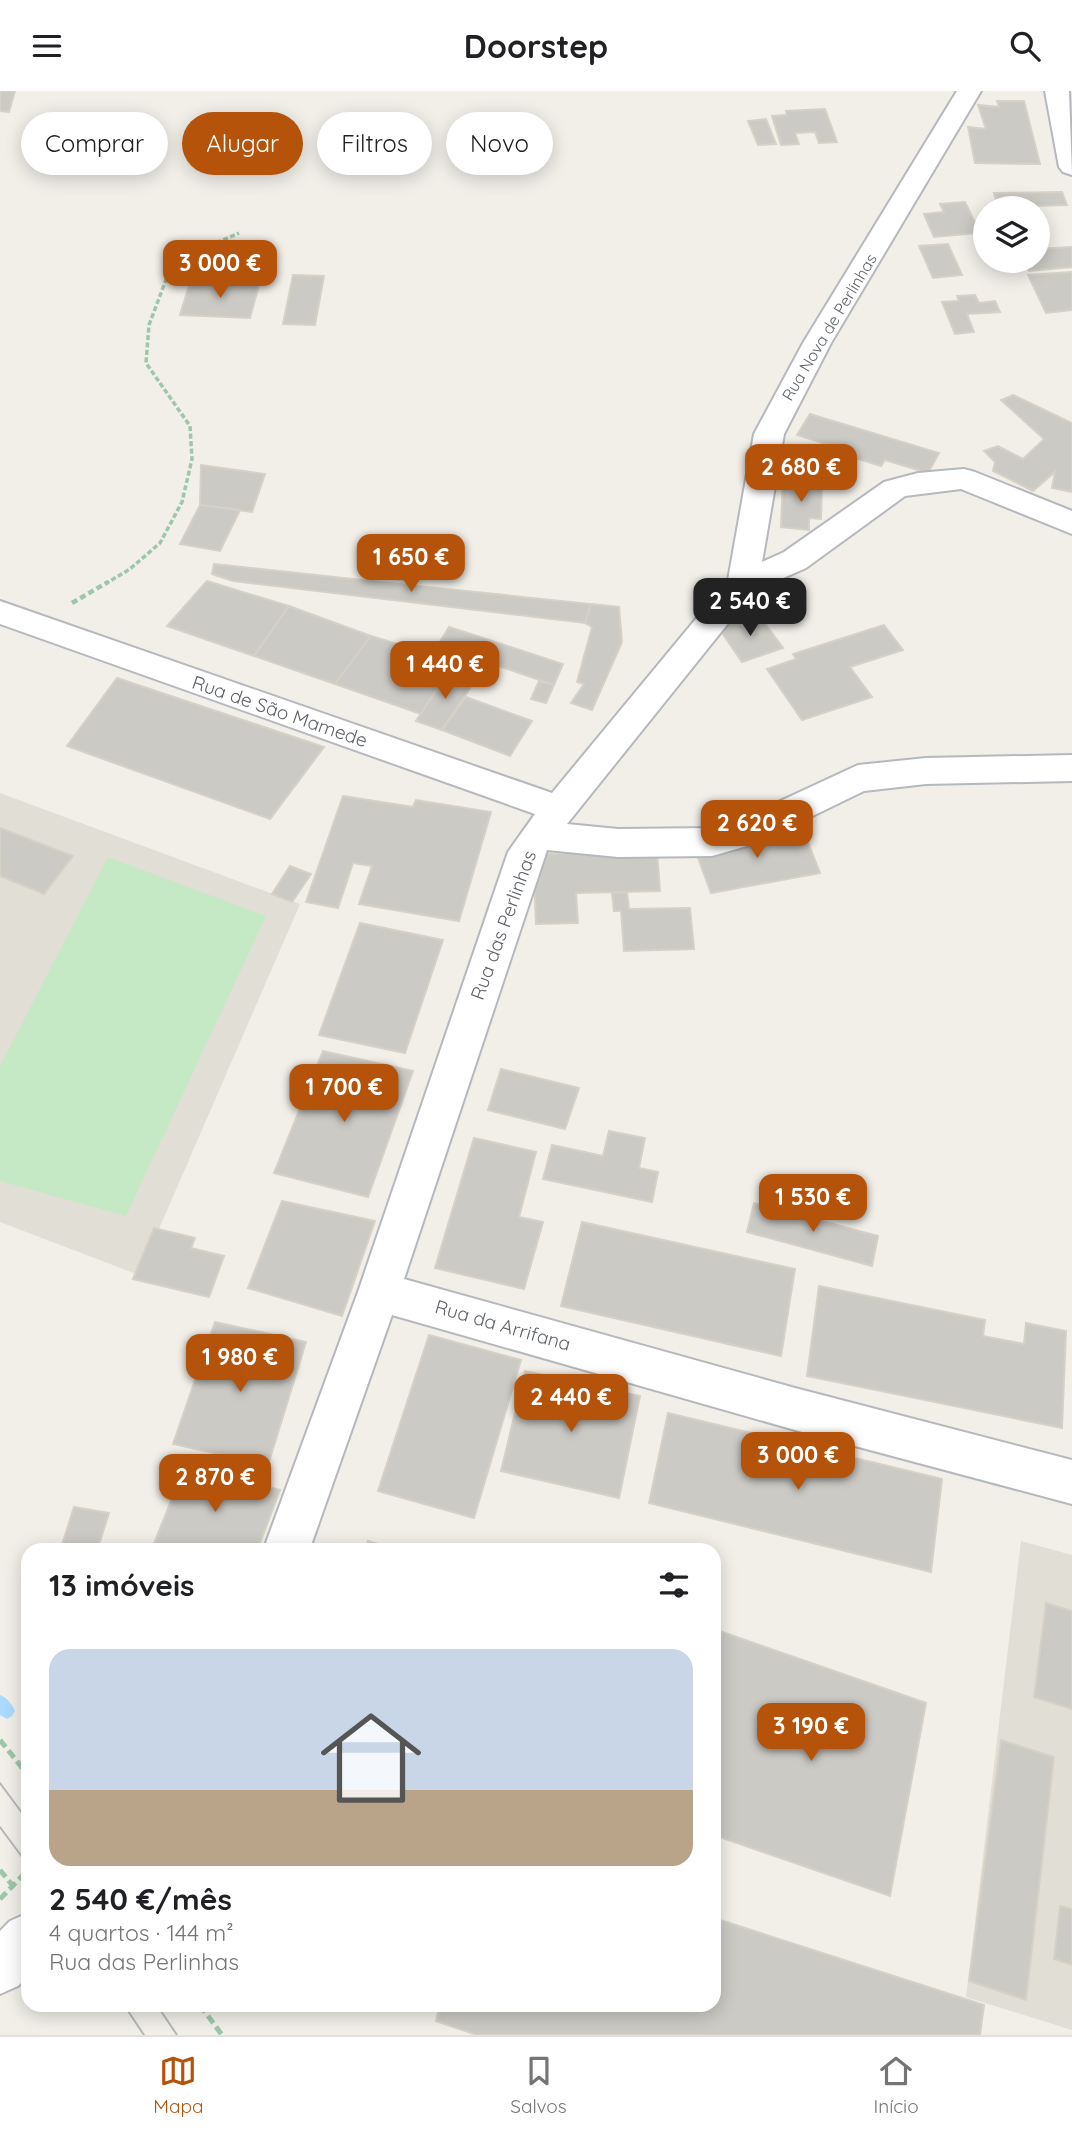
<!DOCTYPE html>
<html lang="pt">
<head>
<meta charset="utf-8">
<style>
  body { margin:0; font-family:Quicksand,sans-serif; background:#f6f6f6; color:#202124; height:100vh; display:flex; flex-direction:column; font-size:26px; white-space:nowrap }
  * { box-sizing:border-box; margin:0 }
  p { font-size:23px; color:#757577 }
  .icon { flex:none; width:38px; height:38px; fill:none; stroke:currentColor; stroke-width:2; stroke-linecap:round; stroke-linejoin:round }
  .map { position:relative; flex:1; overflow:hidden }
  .sheet { position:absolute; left:21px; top:1452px; width:700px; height:469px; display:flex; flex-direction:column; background:#fff; border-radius:21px; box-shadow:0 4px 18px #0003 }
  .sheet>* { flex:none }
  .top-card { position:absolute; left:21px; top:21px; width:700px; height:63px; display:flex; gap:14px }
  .buttons { position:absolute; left:973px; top:105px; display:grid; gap:14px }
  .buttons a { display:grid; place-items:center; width:77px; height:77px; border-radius:50%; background:#fff; box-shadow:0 4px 18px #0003; font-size:35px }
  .price { position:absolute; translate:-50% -60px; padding:0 16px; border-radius:14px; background:#b45309; color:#fff; font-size:23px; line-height:46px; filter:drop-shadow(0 2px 4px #0008) }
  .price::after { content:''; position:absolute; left:50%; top:42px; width:21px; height:16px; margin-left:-10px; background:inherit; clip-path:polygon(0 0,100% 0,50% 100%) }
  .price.on { background:#222; color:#fff }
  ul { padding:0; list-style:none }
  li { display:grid; align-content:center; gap:14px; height:371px; padding:0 28px }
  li+li { border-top:2px solid #e0e0e0 }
  li span { display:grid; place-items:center; height:217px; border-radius:21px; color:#555 }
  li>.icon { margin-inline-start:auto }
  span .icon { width:126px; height:126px; fill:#fffc; stroke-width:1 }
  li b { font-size:30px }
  h2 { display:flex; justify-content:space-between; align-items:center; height:84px; padding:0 28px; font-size:30px }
  .chip { padding:0 24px; border-radius:32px; background:#fff; box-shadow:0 4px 18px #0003; font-size:24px; line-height:63px }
  .chip.on { background:#b45309; color:#fff }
  header { display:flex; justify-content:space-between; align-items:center; height:91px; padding:0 28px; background:#fff; font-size:32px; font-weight:800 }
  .dock { display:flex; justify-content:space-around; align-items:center; height:98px; border-top:2px solid #e0e0e0; background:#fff; font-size:19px; color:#757577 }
  .dock a { display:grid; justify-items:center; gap:4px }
  .dock .on { color:#b45309 }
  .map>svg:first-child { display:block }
</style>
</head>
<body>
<header><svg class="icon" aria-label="menu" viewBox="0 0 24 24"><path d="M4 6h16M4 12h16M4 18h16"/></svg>Doorstep<svg class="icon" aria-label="search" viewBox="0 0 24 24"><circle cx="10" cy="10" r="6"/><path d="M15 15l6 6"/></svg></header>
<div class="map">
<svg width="1072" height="1944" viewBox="0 0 1072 1944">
  <rect width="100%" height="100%" fill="#f1efe8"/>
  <g fill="#e1ded6">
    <polygon points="0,702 300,813 139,1184 0,1131"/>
    <polygon points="1021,1450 1072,1464 1072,1939 966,1906"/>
  </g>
  <polygon fill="#c5e8c5" points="108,766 266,825 126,1125 0,1090 0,975"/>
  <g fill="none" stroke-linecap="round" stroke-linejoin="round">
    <path fill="#aadaff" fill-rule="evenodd" d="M0 1604C7 1607 12 1613 15 1620L12 1625 7 1628 0 1624Z"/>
  </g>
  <g fill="#cccac5" stroke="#d6d1c6" stroke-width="2">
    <polygon points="0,0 15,0 9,21 0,20"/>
    <polygon points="997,10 1024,10 1040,73 975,72 968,36 986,38 978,14 999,16"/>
    <polygon points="825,18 837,51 819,52 815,41 795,42 799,53 781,54 772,25 787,24 786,20"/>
    <polygon points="766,28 776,53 758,54 748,30"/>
    <polygon points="1062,101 1067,114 998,116 994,102"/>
    <polygon points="965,111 980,142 934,146 924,123 944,121 940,113"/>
    <polygon points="948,153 962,184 933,187 919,155"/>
    <polygon points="1072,156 1072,176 1029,180 1025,170 1038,170 1038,158"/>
    <polygon points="1072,181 1072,219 1046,222 1028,184"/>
    <polygon points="293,184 324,185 315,234 283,233"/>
    <polygon points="190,191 259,194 250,227 180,224"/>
    <polygon points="975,204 979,212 995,210 1000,221 967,223 974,241 955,243 942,211 959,210 957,205"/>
    <polygon points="1013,304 1072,332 1072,401 1052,397 1055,381 1033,400 993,380 995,371 984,360 998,355 1023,368 1044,348 1001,309"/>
    <polygon points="810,323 939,362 928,382 885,369 881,375 855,367 858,363 797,344"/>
    <polygon points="201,374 265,383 252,421 200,414"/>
    <polygon points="783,389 822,392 821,428 809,427 809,439 781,436"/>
    <polygon points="200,414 240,419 220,460 180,453"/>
    <polygon points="214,473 408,494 591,513 585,532 233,490 212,483"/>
    <polygon points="207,490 289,515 254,565 167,535"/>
    <polygon points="591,513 619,516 622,551 592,619 571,612 584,593 577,591 592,536 585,532"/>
    <polygon points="289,515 371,545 335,593 254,565"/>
    <polygon points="758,523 783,557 742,571 718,536"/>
    <polygon points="884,534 903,559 850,576 872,606 802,629 767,578 796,568 793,563"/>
    <polygon points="449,536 563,573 554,594 438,554"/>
    <polygon points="371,545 454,570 421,623 335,593"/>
    <polygon points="448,582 474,591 442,639 416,630"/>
    <polygon points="117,587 324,656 270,728 67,655"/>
    <polygon points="539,590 554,594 546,612 531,608"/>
    <polygon points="466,606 532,630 510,665 442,639"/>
    <polygon points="343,705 413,716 416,709 491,721 459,830 359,813 372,775 353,772 338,817 306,811"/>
    <polygon points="802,736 820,782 711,802 694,756"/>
    <polygon points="0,737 73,765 44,803 0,785"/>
    <polygon points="657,760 660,800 576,802 578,832 536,833 533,763"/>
    <polygon points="290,775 311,783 292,811 272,803"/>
    <polygon points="627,801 629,818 690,817 694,858 624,860 621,820 614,820 612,802"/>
    <polygon points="360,832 443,849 405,962 319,944"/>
    <polygon points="323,960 413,980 368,1106 274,1082"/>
    <polygon points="501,978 579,997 565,1038 488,1019"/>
    <polygon points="609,1040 645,1047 639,1077 658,1081 652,1111 543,1088 552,1054 603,1065"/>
    <polygon points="474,1047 536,1061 519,1126 543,1131 524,1198 435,1177"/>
    <polygon points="282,1110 375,1130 342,1225 248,1197"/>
    <polygon points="754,1112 878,1145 872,1175 747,1141"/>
    <polygon points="582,1131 795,1178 781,1265 561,1215"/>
    <polygon points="154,1137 195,1147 191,1157 224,1165 209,1206 133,1188"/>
    <polygon points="819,1195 985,1229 983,1245 1024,1253 1026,1232 1066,1240 1062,1337 807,1285"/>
    <polygon points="215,1231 306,1251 268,1374 173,1353"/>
    <polygon points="429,1244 521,1269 474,1427 378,1400"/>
    <polygon points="525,1280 640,1305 619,1407 501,1380"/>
    <polygon points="668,1322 942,1388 931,1481 649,1412"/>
    <polygon points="185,1375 280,1399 257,1460 151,1460"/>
    <polygon points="74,1416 109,1422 97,1460 60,1460"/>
    <polygon points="368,1450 403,1460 365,1460"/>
    <polygon points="1046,1512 1072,1520 1072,1618 1034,1606"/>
    <polygon points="714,1538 926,1612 890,1805 714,1744"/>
    <polygon points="1001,1649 1054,1666 1026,1909 969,1890"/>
    <polygon points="1060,1815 1072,1818 1072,1874 1054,1868"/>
    <polygon points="714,1827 984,1914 980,1944 477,1944 436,1930 440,1914 714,1914"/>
  </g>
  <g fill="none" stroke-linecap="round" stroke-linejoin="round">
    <defs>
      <g id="minor">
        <polygon points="957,0 981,0 831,252 784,343 762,471 784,461 884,391 918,382 964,378 975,381 1072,420 1072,443 961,398 905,405 806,477 754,500 567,733 618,738 712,737 737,730 858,674 926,667 1072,664 1072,690 926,693 864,700 757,752 712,765 618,766 547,759 404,1188 795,1297 1072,1369 1072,1413 795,1339 392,1224 309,1460 263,1460 358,1201 508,761 535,723 0,533 0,510 552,702 728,489 754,343 803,252"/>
        <polygon points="1045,0 1069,0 1072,84 1063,81 1059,76"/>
        <polygon points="28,1822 28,1885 18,1895 0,1903 0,1840 10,1830"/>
      </g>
    </defs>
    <use href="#minor" stroke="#b5b8bc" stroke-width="4"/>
    <polyline stroke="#9cc7a9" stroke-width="3.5" stroke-dasharray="5 2.5" stroke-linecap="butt" points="105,493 130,478 160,452 182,411 192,368 190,335 146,272 149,234 167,186 190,163 239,142"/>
    <polyline stroke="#9cc7a9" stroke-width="4.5" stroke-dasharray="6 3.5" stroke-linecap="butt" points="72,512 108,491"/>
    <g stroke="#9cc7a9" stroke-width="5" stroke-dasharray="9 4.5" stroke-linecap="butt">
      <polyline points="0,1649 28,1684"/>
      <polyline points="0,1779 13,1795"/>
      <polyline points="0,1808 28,1779"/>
      <polyline points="200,1914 222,1944"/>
    </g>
    <use href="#minor" fill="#fff" fill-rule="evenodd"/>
    <g stroke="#b6b7b8" stroke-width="2">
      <polyline points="0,1692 28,1730"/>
      <polyline points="0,1736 28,1774"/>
      <polyline points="124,1914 144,1944"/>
      <polyline points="157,1914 177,1944"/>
    </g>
  </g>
  <g text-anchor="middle" stroke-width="6" stroke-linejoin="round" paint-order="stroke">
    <g font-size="16" fill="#5f6368" stroke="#fff">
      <text transform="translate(829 236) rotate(-59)" y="6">Rua Nova de Perlinhas</text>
    </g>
    <g font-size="19" fill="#5f6368" stroke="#fff">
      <text transform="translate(280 620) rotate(19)" y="7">Rua de São Mamede</text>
      <text transform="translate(503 834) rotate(-70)" y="7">Rua das Perlinhas</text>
      <text transform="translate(503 1234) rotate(16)" y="7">Rua da Arrifana</text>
    </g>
  </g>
</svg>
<div class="buttons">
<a><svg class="icon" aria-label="layers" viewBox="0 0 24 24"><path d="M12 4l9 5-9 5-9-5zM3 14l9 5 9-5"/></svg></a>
</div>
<b class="price" style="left:220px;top:209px">3 000 €</b>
<b class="price" style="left:801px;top:413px">2 680 €</b>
<b class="price" style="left:411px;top:503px">1 650 €</b>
<b class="price on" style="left:750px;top:547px">2 540 €</b>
<b class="price" style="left:445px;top:610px">1 440 €</b>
<b class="price" style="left:757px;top:769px">2 620 €</b>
<b class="price" style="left:344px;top:1033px">1 700 €</b>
<b class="price" style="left:813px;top:1143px">1 530 €</b>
<b class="price" style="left:240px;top:1303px">1 980 €</b>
<b class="price" style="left:571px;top:1343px">2 440 €</b>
<b class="price" style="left:798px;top:1401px">3 000 €</b>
<b class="price" style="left:215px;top:1423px">2 870 €</b>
<b class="price" style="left:811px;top:1672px">3 190 €</b>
<div class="top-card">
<a class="chip">Comprar</a>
<a class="chip on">Alugar</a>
<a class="chip">Filtros</a>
<a class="chip">Novo</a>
</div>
<section class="sheet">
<h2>13 imóveis<svg class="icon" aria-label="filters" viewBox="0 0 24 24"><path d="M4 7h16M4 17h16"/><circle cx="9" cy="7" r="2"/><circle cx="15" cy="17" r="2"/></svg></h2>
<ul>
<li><span style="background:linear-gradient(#c9d6e8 65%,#b9a48a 0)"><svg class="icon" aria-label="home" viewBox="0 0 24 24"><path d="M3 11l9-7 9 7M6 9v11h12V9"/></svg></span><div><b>2 540 €/mês</b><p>4 quartos · 144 m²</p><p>Rua das Perlinhas</p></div></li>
</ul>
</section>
</div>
<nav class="dock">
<a class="on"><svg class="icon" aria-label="map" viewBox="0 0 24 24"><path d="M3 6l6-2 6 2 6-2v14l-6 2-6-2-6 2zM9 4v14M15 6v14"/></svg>Mapa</a>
<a><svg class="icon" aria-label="saved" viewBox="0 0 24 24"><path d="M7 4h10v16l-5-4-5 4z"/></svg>Salvos</a>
<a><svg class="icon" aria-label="home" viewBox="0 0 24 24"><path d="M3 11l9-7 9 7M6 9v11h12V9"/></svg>Início</a>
</nav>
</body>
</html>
